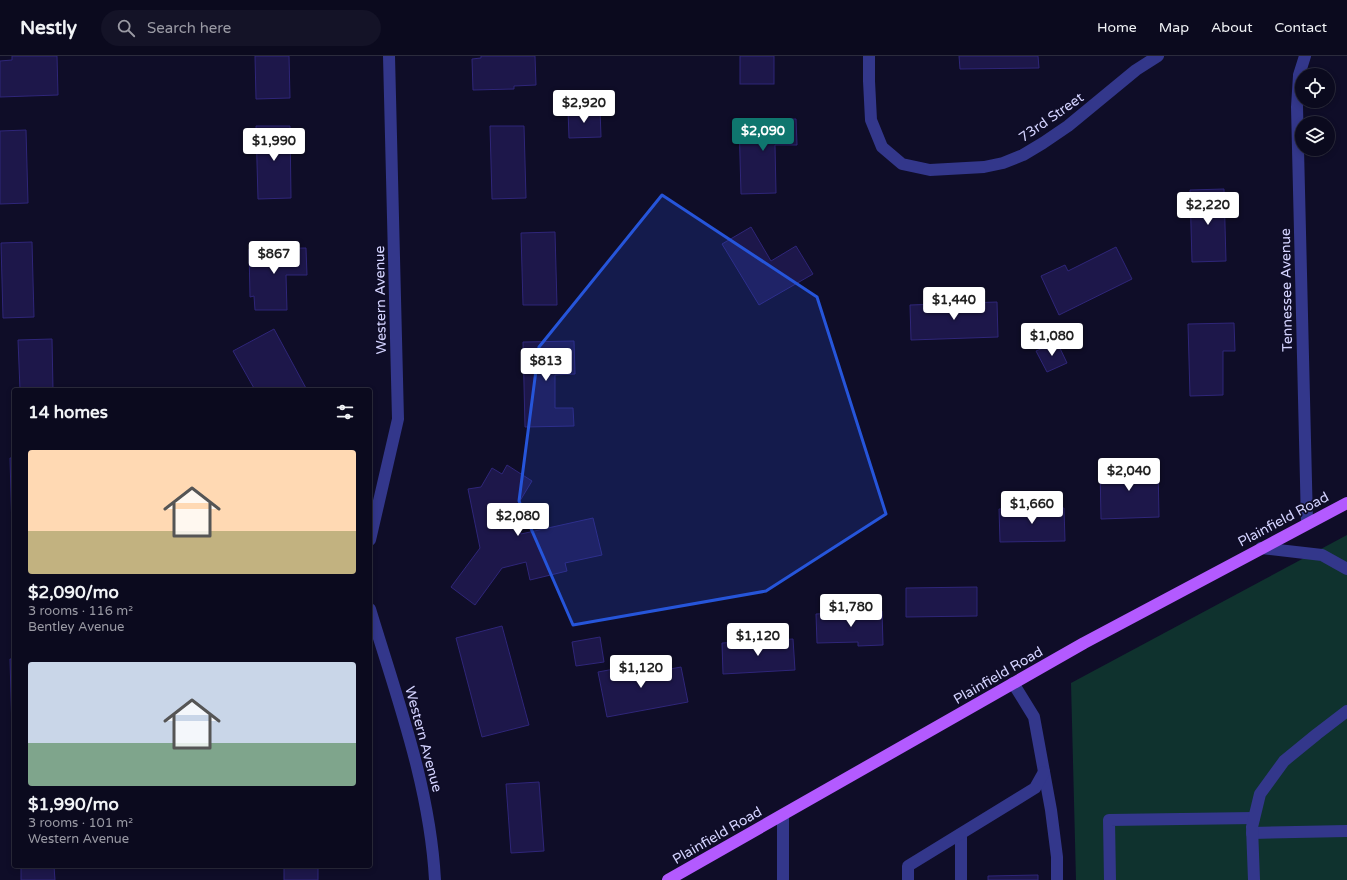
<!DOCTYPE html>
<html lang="en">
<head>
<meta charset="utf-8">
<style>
  body { margin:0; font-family:"Varela Round",sans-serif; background:#141327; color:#f1f3f6; height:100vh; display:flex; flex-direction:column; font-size:15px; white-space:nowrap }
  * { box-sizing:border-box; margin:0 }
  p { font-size:13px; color:#9a9aa4 }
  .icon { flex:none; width:22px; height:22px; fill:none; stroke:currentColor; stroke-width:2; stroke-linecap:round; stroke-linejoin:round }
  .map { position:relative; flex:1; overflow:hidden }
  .side { position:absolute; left:12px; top:332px; width:360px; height:480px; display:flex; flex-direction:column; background:#0b0a1e; border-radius:4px; box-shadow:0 2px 6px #0003,0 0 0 1px #2b2b3c }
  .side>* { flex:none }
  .controls { position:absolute; left:1295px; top:12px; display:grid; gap:8px }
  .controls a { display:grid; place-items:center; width:40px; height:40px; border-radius:50%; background:#0b0a1e; box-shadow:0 2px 6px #0003,0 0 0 1px #2b2b3c; font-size:20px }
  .price { position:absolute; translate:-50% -34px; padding:0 9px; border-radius:4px; background:#fff; color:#222; font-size:13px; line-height:26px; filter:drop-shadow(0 1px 2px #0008) }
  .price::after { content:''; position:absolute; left:50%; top:24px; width:12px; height:9px; margin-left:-6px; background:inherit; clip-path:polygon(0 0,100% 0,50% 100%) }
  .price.active { background:#0f766e; color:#fff }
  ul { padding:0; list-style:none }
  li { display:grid; align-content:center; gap:8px; height:212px; padding:0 16px }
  li span { display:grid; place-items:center; height:124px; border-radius:4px; color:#555 }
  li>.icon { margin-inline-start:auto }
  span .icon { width:72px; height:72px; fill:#fffc; stroke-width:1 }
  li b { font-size:17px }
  h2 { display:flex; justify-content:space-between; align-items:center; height:48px; padding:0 16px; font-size:17px }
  header { display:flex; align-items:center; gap:24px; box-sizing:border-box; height:56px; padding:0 20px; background:#0b0a1e; border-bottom:1px solid #2b2b3c }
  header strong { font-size:19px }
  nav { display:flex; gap:22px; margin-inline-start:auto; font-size:14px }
  .search { width:280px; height:36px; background:#141327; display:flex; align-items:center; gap:10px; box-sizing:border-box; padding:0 14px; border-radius:22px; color:#9a9aa4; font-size:15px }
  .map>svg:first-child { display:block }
</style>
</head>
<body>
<header>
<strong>Nestly</strong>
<div class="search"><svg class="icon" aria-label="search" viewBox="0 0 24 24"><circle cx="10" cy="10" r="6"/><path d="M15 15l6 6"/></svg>Search here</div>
<nav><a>Home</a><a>Map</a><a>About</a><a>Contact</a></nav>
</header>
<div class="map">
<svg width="1347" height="824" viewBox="0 0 1347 824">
  <rect width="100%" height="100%" fill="#0f0d28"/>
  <polygon fill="#0f322e" points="1347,479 1347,824 1076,824 1071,627"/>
  <g fill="#1d174a" stroke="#2f2679">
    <polygon points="12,0 57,0 58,39 0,41 0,5 12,4"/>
    <polygon points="255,0 289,0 290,42 256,43"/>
    <polygon points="481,0 535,0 536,29 514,30 514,33 473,34 472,3 481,2"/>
    <rect x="740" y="0" width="34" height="28"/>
    <polygon points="959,0 1038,0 1039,12 960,13"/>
    <polygon points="600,53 601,81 569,82 568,54"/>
    <polygon points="796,63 797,89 775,89 776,137 741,138 739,64"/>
    <polygon points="256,70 290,70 291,142 258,143"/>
    <polygon points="490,70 524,70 526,142 492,143"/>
    <polygon points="26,74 28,147 0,148 0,75"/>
    <polygon points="1224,133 1226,205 1192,206 1190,134"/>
    <polygon points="751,171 771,205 796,190 813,218 759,249 722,188"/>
    <polygon points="555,176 557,249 523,249 521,177"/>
    <polygon points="32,186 34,261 3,262 1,187"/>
    <polygon points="1116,191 1132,223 1059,259 1041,220 1065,209 1068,215"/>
    <polygon points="306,192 307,219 286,219 287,254 255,254 254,240 250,241 249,193"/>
    <polygon points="997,246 998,281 911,284 910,249"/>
    <polygon points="1234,267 1235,295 1223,295 1223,339 1190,340 1188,268"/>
    <polygon points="274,273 307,334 255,334 233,295"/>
    <polygon points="52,283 53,334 20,334 18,284"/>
    <polygon points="574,285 575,318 555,319 555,352 573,352 574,370 525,371 523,286"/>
    <polygon points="1057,286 1067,307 1047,316 1036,295"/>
    <polygon points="10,402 14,402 14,475 12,475"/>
    <polygon points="507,409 532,425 515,453 521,478 593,462 602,499 565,507 567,515 530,524 526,506 502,512 475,549 451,531 480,492 468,433 481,431 492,412 502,418"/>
    <polygon points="1158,410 1159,461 1101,463 1100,411"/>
    <polygon points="1064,452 1065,485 1000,486 999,453"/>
    <polygon points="977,531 977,560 906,561 906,532"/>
    <polygon points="882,555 883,589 858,590 858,586 817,587 816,558"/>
    <polygon points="502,570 529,669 482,681 456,582"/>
    <polygon points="600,581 604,606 576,610 572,586"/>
    <polygon points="793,583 795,614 723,618 722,587"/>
    <polygon points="10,603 14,603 14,676 12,676"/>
    <polygon points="652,606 654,616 681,611 688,646 607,661 598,616"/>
    <polygon points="539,726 544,795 511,797 506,728"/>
    <polygon points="21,810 54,810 55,824 21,824"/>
    <rect x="284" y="810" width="34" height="14"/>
    <polygon points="1038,819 1038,824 988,824 988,820"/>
  </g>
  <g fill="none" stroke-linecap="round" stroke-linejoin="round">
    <g stroke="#33378b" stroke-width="12">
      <polyline points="869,0 869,25 871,64 882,91 902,108 930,114 984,111 1003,107 1023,99 1043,87 1068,70 1136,14 1158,0"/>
      <polyline points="1305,0 1299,19 1297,51 1307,467"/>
      <polyline points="370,484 398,363 389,0"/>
      <polyline points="1261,492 1322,499 1347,513"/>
      <path d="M370 553C397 642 430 731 435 824"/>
      <polyline points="1013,627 1034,661 1051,754 1057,801 1057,824"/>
      <polyline points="783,759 783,824"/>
      <polyline points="1252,777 1347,775"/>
      <polyline points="961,778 961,824"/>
      <polyline points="908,824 908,810 1035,732 1044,716"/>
      <polyline points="1110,824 1109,764 1254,762"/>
      <polyline points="1254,824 1252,771 1260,738 1284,705 1317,678 1347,655"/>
    </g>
    <polyline stroke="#b35aff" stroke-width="12" points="668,824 1084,587 1347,447"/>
  </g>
  <path fill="#2655da" fill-opacity="0.2" stroke="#2655da" stroke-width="3" stroke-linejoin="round" d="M662 139 817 241 886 458 766 535 573 569 519 445 539 291Z"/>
  <g text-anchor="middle" stroke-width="3.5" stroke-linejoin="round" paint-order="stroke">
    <g font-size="14" fill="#d4d3ff" stroke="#0f0d28">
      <text transform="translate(1051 61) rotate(-35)" y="5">73rd Street</text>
      <text transform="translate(1286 234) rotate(-91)" y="5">Tennessee Avenue</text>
      <text transform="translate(380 244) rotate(-91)" y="5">Western Avenue</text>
      <text transform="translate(1283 463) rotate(-28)" y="5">Plainfield Road</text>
      <text transform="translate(998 619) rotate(-30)" y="5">Plainfield Road</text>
      <text transform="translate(424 683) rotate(75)" y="5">Western Avenue</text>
      <text transform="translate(717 779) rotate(-30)" y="5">Plainfield Road</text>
    </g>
  </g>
</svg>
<div class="controls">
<a><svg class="icon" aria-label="locate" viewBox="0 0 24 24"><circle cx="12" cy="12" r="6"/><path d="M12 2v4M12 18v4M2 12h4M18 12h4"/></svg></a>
<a><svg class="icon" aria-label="layers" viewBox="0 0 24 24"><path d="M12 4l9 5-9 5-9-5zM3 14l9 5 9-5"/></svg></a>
</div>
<b class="price" style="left:584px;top:68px">$2,920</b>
<b class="price active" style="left:763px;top:96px">$2,090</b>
<b class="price" style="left:274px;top:106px">$1,990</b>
<b class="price" style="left:1208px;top:170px">$2,220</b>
<b class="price" style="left:274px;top:219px">$867</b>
<b class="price" style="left:954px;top:265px">$1,440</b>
<b class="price" style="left:1052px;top:301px">$1,080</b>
<b class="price" style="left:546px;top:326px">$813</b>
<b class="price" style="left:1129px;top:436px">$2,040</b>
<b class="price" style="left:1032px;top:469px">$1,660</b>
<b class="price" style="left:518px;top:481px">$2,080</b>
<b class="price" style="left:851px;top:572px">$1,780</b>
<b class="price" style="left:758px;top:601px">$1,120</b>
<b class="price" style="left:641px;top:633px">$1,120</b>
<section class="side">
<h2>14 homes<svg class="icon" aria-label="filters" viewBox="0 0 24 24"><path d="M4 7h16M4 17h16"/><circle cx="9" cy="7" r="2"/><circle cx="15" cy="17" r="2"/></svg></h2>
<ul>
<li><span style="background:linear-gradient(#ffd9b3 65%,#c2b280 0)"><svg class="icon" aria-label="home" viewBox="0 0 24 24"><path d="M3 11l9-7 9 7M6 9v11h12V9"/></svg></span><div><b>$2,090/mo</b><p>3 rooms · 116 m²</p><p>Bentley Avenue</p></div></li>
<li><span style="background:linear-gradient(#c9d6e8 65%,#7fa58c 0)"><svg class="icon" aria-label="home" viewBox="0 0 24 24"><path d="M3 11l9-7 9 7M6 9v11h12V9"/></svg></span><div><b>$1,990/mo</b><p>3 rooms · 101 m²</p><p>Western Avenue</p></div></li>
</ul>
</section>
</div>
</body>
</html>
